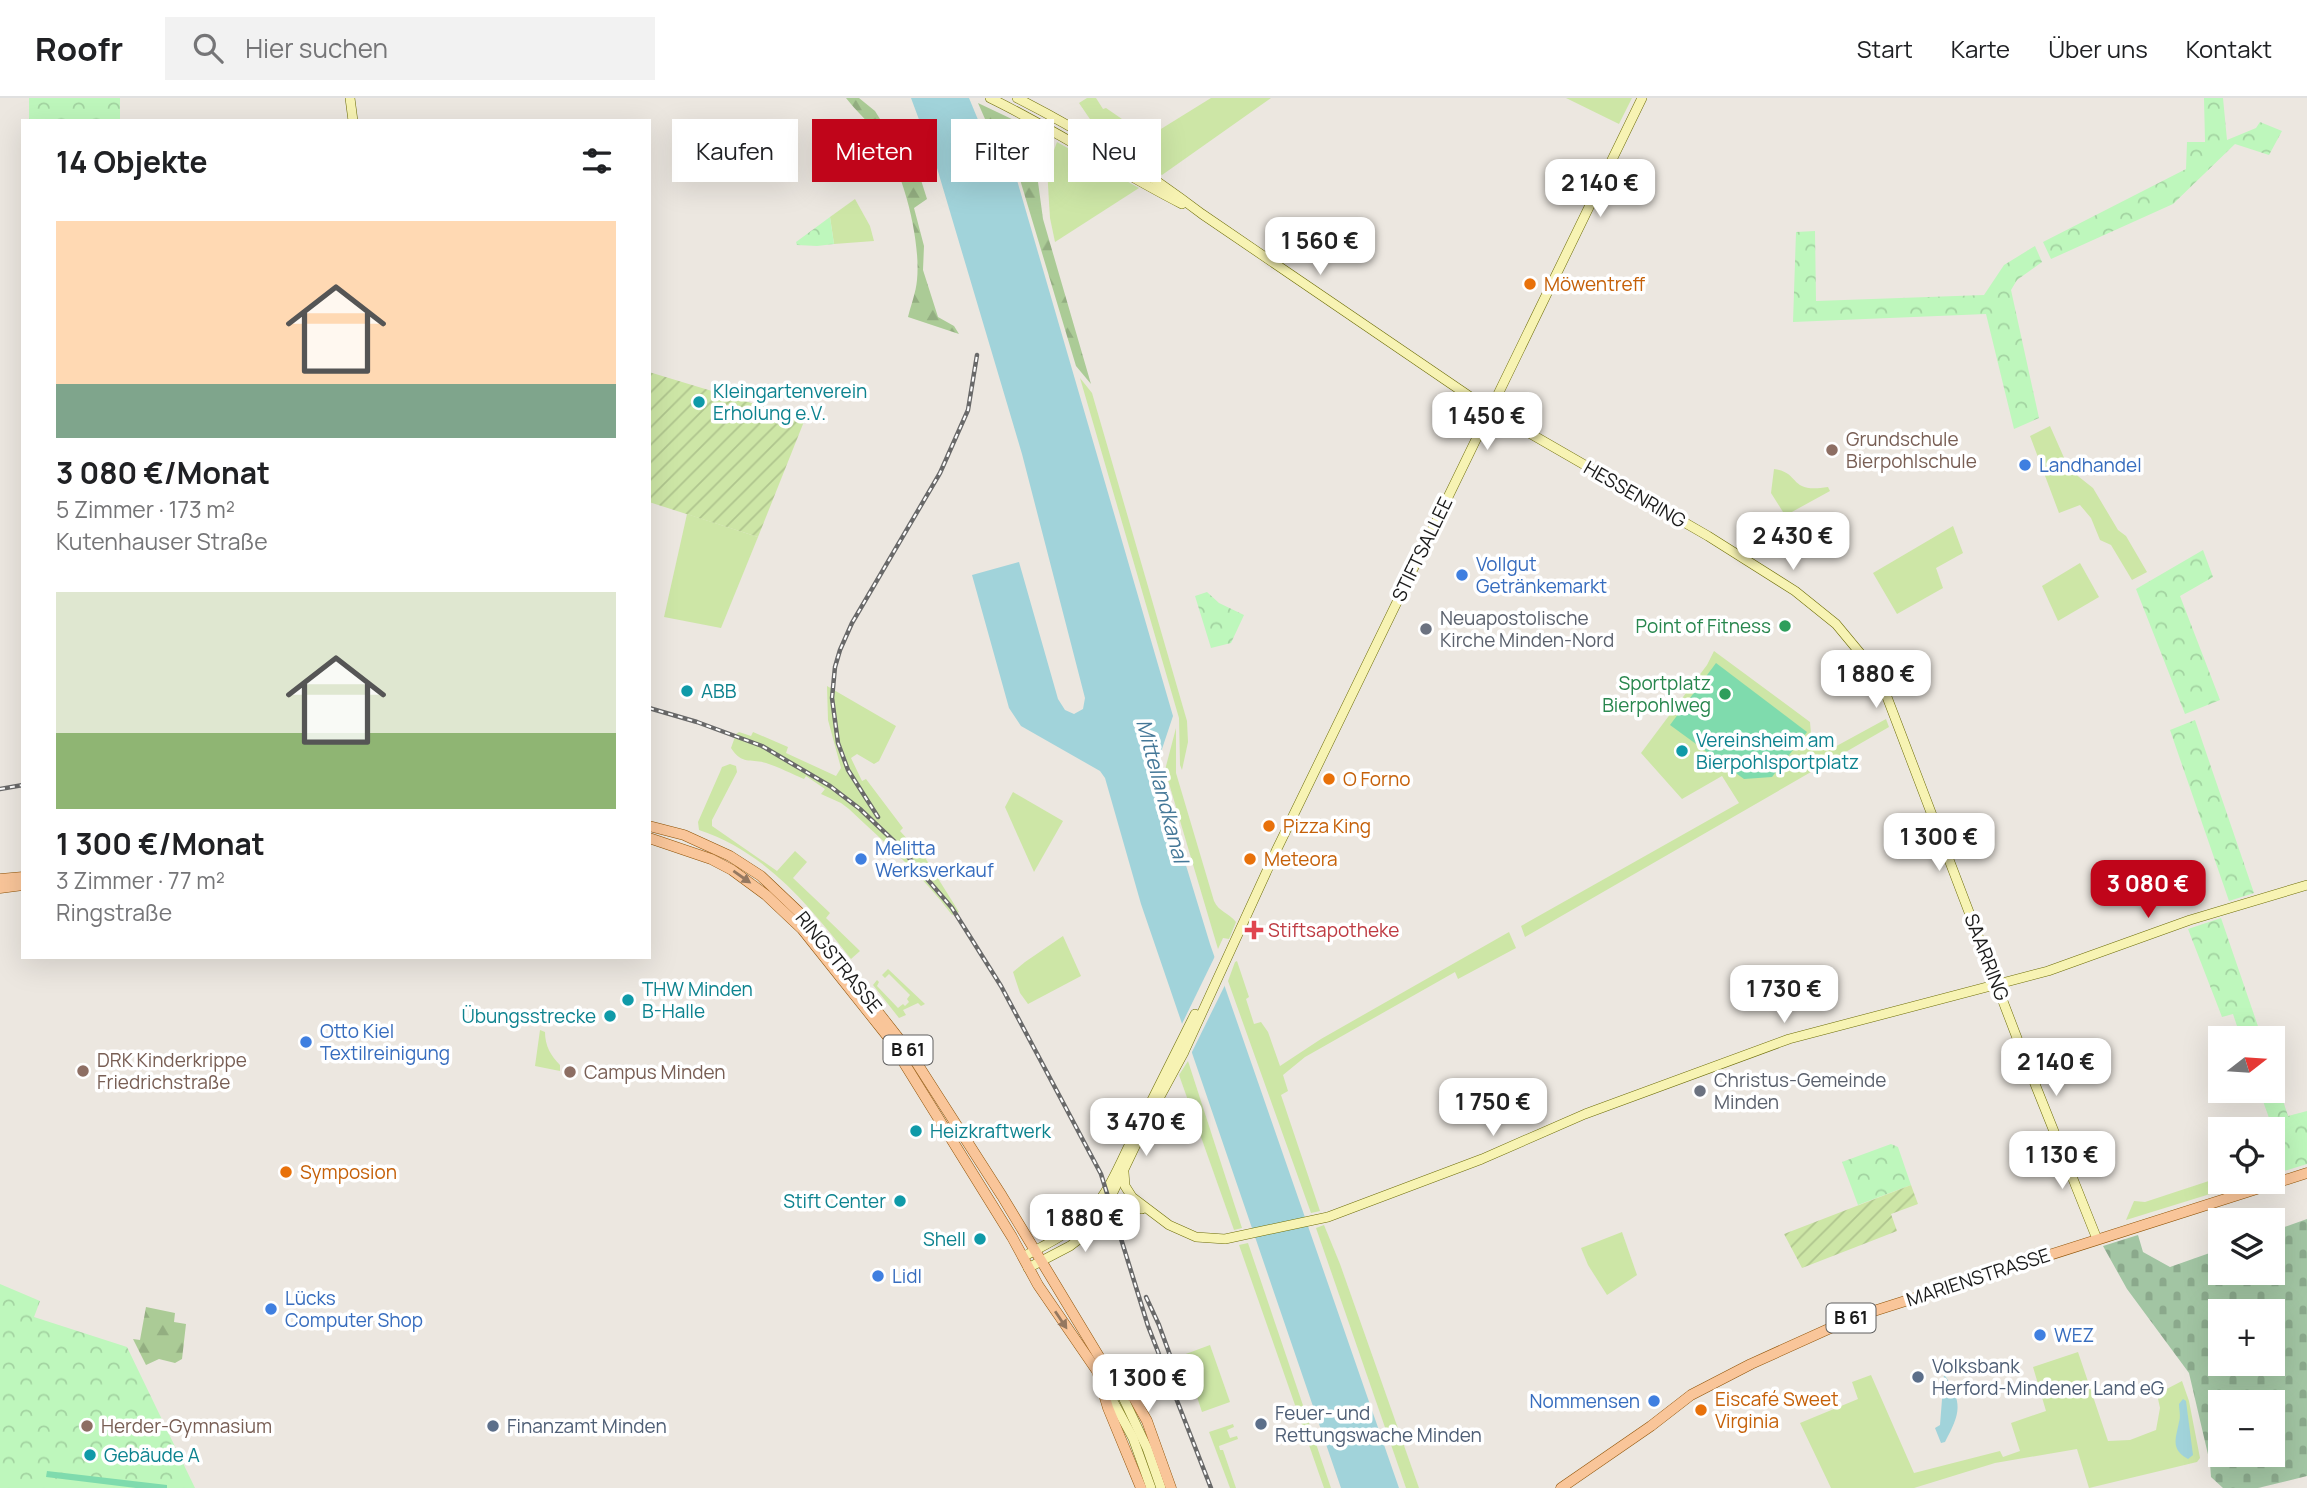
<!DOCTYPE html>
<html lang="de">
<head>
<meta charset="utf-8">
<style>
  body { margin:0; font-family:Manrope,sans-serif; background:#f2f2f2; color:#202124; height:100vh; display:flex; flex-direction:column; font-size:26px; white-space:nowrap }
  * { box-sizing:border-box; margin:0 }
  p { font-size:23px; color:#757577 }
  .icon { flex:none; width:38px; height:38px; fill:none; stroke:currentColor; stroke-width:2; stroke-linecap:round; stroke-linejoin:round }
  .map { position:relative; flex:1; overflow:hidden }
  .panel { position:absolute; left:21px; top:21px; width:630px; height:840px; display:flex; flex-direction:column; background:#fff; border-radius:0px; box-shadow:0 7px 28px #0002 }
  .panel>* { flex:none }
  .guide { position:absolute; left:672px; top:21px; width:665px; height:63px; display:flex; gap:14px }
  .needle { width:46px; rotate:73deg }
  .buttons { position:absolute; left:2208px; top:928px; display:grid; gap:14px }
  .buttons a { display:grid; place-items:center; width:77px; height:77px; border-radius:0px; background:#fff; box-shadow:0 7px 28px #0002; font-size:35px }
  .price { position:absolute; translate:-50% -60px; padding:0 16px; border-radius:14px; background:#fff; color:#222; font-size:23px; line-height:46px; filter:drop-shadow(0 2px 4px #0008) }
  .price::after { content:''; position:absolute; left:50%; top:42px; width:21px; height:16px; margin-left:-10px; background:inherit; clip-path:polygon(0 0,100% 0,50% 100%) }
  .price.on { background:#c0051a; color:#fff }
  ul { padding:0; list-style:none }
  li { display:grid; align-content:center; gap:14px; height:371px; padding:0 35px }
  li span { display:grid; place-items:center; height:217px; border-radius:0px; color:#555 }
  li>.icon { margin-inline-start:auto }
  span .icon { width:126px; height:126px; fill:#fffc; stroke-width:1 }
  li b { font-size:30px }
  h2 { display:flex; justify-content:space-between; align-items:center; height:84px; padding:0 35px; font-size:30px }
  .pill { padding:0 24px; border-radius:0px; background:#fff; box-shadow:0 7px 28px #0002; font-size:24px; line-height:63px }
  .pill.on { background:#c0051a; color:#fff }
  header { display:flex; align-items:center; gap:42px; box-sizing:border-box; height:98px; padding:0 35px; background:#fff; border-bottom:2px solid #e0e0e0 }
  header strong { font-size:33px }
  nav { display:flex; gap:38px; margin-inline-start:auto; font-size:24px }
  .search { width:490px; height:63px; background:#f2f2f2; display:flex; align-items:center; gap:18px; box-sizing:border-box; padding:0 24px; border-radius:0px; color:#757577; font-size:26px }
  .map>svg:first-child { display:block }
</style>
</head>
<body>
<header>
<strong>Roofr</strong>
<div class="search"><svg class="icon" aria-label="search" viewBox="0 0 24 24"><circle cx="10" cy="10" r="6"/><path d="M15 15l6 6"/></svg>Hier suchen</div>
<nav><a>Start</a><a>Karte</a><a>Über uns</a><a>Kontakt</a></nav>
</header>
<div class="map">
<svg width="2307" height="1390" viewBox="0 0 2307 1390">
  <defs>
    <pattern id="forest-firs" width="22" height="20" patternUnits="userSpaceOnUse" patternTransform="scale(1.75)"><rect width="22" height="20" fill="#abcb96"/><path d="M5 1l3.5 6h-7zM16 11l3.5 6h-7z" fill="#93ae81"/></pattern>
    <pattern id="cemetery-stones" width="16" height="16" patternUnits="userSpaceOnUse" patternTransform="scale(1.75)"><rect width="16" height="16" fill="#a2c5a3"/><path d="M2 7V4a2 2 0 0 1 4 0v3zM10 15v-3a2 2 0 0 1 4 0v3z" fill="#8ba98c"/></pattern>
    <pattern id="park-crowns" width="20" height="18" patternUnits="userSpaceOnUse" patternTransform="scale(1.75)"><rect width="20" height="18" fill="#bef7bc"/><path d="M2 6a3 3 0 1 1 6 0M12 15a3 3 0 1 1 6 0" fill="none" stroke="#a3d3a1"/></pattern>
    <pattern id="garden-furrows" width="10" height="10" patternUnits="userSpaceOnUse" patternTransform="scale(1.75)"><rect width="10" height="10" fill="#cde6a6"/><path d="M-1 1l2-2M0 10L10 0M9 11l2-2" fill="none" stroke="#afc58e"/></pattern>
  </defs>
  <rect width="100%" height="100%" fill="#ece7e0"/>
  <g fill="#cde6a6">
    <polygon points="1087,0 1096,0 1103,11 1106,10 1148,39 1211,0 1271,0 1162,77 1094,27 1079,5"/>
    <polygon points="1566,0 1632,0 1619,26"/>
    <polygon points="1016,23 1046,39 1038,84"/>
    <polygon points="1057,44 1139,90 1055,144 1050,120 1047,71"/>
    <polygon points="855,101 870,128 874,143 834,146 830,119"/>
    <polygon points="1080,280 1092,295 1187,623 1188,644 1182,672 1180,667 1179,620"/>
    <polygon points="2050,328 2069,371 2093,390 2118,432 2126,438 2147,474 2132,482 2111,447 2100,442 2091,420 2080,407 2059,415 2030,338"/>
    <path d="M1774 371C1801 374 1788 396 1828 389L1830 393 1790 415 1783 414 1771 395Z"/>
    <polygon points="687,416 758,439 721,530 664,519"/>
    <polygon points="1953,428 1963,455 1936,470 1943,490 1897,516 1873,475"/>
    <polygon points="2080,465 2099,499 2058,523 2042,488"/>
    <polygon points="1714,553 1810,624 1811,636 1831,651 1886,621 1889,629 1525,839 1521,828 1739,705 1722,678 1682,701 1641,655 1707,567"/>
    <path d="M827 588 896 628 879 663 874 666 857 656 851 660 862 683 866 681 903 730 900 733 910 744 914 742 959 814 952 817C922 777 885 745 849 711L841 705 821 696 825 691 806 678 804 681C792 676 779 669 766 665 751 660 743 668 731 650L736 636 739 634 751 638 753 634 788 649 786 655 836 678 841 670 828 622Z"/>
    <path d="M1176 630V675L1214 803C1219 814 1229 815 1236 824L1229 841 1223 840 1218 851 1165 672Z"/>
    <path d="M730 666 736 668 737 674 712 722V728L777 773 795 753 807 764 793 780 830 815 826 820 860 853 851 861C809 808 766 754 699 732L698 724 720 674 722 669Z"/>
    <polygon points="1013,694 1063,723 1034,774 1005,709"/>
    <polygon points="1509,834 1516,850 1458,881 1455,874 1305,959 1283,977 1288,993 1281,997 1320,1113 1311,1115 1228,883 1235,864 1237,863 1249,899 1246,901 1254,926 1261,924 1268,934 1280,968 1321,941"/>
    <polygon points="1063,838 1081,878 1028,906 1020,895 1013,874 1025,864"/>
    <polygon points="888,871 925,906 921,908 918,905 903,912 906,917 899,920 873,887 877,882 879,884 877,888 898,910 903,906 905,908 909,904 907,901 910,897 889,876 885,880 882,877"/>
    <path d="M540 932 545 934C545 948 551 958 560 967V973L535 968Z"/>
    <polygon points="1188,963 1242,1130 1234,1132 1179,977"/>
    <polygon points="2221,1079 2221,1083 2252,1083 2126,1122 2134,1103 2145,1104"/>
    <polygon points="1324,1127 1340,1166 1419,1390 1406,1390 1316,1130"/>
    <polygon points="1622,1134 1637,1177 1607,1197 1588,1167 1581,1150"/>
    <polygon points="1248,1145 1331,1390 1324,1390 1239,1147"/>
    <polygon points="1210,1247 1230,1304 1202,1314 1183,1257"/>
    <polygon points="2078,1254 2108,1343 2130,1342 2156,1332 2160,1310 2157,1296 2182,1283 2189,1303 2200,1360 2197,1364 2089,1390 2077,1351 1995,1365 1914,1390 1831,1390 1800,1325 1858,1301 1852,1284 1871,1277 1914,1375 2000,1353 2003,1359 2020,1353 2011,1325 2046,1313 2033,1269"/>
    <polygon points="1233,1326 1234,1329 1227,1332 1230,1340 1237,1338 1238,1341 1219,1348 1220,1352 1223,1352 1236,1390 1230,1390 1209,1334"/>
  </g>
  <g fill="url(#forest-firs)">
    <path d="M846 0H859L875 13 893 42 908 41 927 101 914 110 924 148 923 172 938 219 954 228 959 236 908 219C911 207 916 194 917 182 921 142 903 69 878 37 869 24 856 13 846 0Z"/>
    <polygon points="978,5 1016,23 1038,84 1043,121 1091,286 1076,268 1015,65 999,28 985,21"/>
    <polygon points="146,1209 175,1215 174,1224 186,1226 182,1261 175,1265 159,1261 146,1267 133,1241 140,1242"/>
  </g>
  <path fill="url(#cemetery-stones)" fill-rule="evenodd" d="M2307 1121V1378L2258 1390H2223L2211 1379 2210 1365 2189 1275 2127 1191 2103 1148 2138 1137 2143 1154 2170 1169 2221 1151V1174H2273V1133ZM2221 1213H2273V1265H2221ZM2221 1304H2273V1356H2221Z"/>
  <g fill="url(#park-crowns)">
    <rect x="29" y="0" width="91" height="23"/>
    <polygon points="2204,0 2223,0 2227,42 2256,30 2260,24 2282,33 2269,57 2235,46 2173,106 2051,161 2043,144 2186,71 2187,44 2205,44"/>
    <polygon points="830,119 834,146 817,148 797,147 796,144"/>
    <polygon points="1815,133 1816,203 1984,197 2004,167 2035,148 2042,164 2017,182 2011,192 2039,320 2014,331 1986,216 1793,224 1796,134"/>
    <polygon points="2203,452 2213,479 2180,498 2220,602 2185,616 2136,491"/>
    <polygon points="1207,494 1219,505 1244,517 1231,545 1211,550 1195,498"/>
    <polygon points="2195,622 2254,795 2229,803 2170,632"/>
    <polygon points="2221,820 2262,940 2241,940 2233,916 2222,919 2188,831"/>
    <polygon points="2273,972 2288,1018 2307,1013 2307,1066 2284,1073 2273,1031 2259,992 2273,992"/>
    <polygon points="1891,1046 1898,1049 1911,1087 1858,1107 1842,1064"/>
    <polygon points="0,1186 40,1203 34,1219 127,1249 195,1390 0,1390"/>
  </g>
  <g fill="url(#garden-furrows)">
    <polygon points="649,274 805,321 758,439 649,404"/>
    <polygon points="1911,1087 1918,1106 1891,1116 1897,1133 1802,1170 1784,1136"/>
  </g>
  <g fill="#7fdbad">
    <polygon points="1716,565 1807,634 1772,679 1744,681 1670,627"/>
    <polygon points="47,1373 167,1387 167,1390 136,1390 46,1379"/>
  </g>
  <g fill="#a1d3da">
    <polygon points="911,0 969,0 986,41 1014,72 1173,618 1156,669 1210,846 1399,1390 1341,1390 1141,806 1105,680 1100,673 1021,628 1009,610 972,477 1019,464 1058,601 1065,612 1074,616 1083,611 1085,600 1022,356 937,70"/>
    <path d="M1944 1276C1963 1305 1961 1314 1945 1344L1941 1345 1935 1330 1940 1327Z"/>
    <path d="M2183 1301 2186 1303 2193 1357 2188 1361C2170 1351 2176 1340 2179 1324 2181 1319 2179 1311 2179 1306Z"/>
  </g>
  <polygon fill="#ece7e0" points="1217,854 1227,883 1189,960 1179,932"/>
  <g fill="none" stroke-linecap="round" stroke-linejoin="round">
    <defs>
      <g id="secondary">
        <polyline points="350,0 353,23"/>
        <path d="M990 0C1056 32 1117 73 1182 106"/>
        <path d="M1017 0C1082 33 1144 72 1202 116L1491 313 1708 438 1795 493 1836 526 1870 567 1887 599 2025 961 2097 1141"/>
        <polyline points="1145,1016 1195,916"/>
        <polyline points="1124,1074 1125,1088 1132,1099 1169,1127 1196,1139 1225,1141 1328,1119 1482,1061 1585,1016 1789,941 2048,873 2190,822 2307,787"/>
        <polyline points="1104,1116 1122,1107 1142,1111"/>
        <path d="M1023 1159C1046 1146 1072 1135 1090 1114 1110 1093 1122 1061 1135 1035"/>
        <polyline points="1028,1170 1070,1148 1087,1135 1102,1117 1151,1015 1184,954 1276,753 1642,0"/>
        <polyline points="1101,1281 1133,1340 1151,1390"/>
        <polyline points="1121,1295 1147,1350 1161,1390"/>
      </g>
      <g id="primary">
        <polyline points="649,728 684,737 730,758 761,778 801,816 911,956 1002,1098 1121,1295 1128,1296 1134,1300 1147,1323 1171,1390"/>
        <polyline points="649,740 711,761 732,772 766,797 802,831 888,939 1012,1139 1038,1187 1097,1273 1108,1310 1141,1390"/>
        <polyline points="0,781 23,779"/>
        <polyline points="0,790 23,787"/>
        <polyline points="1561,1390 1651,1328 1691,1297 1751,1266 1855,1219 2307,1075"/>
      </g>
    </defs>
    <use href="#secondary" stroke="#6c6c07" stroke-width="10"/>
    <use href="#primary" stroke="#8e5104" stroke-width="11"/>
    <use href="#secondary" stroke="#f7f3b3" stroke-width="9"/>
    <use href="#primary" stroke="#f9c599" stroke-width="10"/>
    <defs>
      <g id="rail">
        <polyline points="649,610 697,624 762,648 830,688 860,711 898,747 952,810 1001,888 1101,1076 1148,1228 1211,1390"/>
        <polyline points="0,691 23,687"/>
        <polyline points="878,719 848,672 838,645 832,600 835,569 840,552 852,525 940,375 968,312 977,257"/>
        <polyline points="1146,1199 1159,1227 1175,1271"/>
      </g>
    </defs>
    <use href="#rail" stroke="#696969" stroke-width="4.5"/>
    <use href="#rail" stroke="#fff" stroke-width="2" stroke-dasharray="5" stroke-linecap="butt"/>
  </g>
  <defs><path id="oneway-solid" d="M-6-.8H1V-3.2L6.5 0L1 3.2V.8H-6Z" transform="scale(1.75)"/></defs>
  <g fill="#957860">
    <use href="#oneway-solid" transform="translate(742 779) rotate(35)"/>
    <use href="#oneway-solid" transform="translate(1061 1222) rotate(56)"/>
  </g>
  <g fill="#e8710a" stroke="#fff" stroke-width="2.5">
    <circle cx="1530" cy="186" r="7"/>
    <circle cx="1329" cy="681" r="7"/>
    <circle cx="1269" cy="728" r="7"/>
    <circle cx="1250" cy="761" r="7"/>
    <circle cx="286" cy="1074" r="7"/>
    <circle cx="1701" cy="1312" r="7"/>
  </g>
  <g fill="#0f9aa8" stroke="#fff" stroke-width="2.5">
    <circle cx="699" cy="304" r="7"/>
    <circle cx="687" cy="593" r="7"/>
    <circle cx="1682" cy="653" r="7"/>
    <circle cx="628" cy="902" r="7"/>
    <circle cx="610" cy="918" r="7"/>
    <circle cx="916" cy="1033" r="7"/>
    <circle cx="900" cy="1103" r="7"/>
    <circle cx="980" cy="1141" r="7"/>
    <circle cx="90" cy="1357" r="7"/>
  </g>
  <g fill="#8d6e63" stroke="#fff" stroke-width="2.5">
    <circle cx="1832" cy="352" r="7"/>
    <circle cx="83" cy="973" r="7"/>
    <circle cx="570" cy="974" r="7"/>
    <circle cx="87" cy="1328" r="7"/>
  </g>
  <g fill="#3f7fe0" stroke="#fff" stroke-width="2.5">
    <circle cx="2025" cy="367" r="7"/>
    <circle cx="1462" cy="477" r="7"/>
    <circle cx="861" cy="761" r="7"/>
    <circle cx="306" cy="944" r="7"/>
    <circle cx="878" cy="1178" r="7"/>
    <circle cx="271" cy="1211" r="7"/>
    <circle cx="2040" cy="1237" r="7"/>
    <circle cx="1654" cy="1303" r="7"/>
  </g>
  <g fill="#2e9e5b" stroke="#fff" stroke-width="2.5">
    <circle cx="1785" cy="528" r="7"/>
    <circle cx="1725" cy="596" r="7"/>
  </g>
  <g fill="#6b7280" stroke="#fff" stroke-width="2.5">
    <circle cx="1426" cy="531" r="7"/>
    <circle cx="1700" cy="993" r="7"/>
  </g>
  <path fill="#e0444e" stroke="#fff" stroke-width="2.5" d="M1250.5 821.5h7v7h7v7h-7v7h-7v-7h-7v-7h7z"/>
  <g fill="#5c6f8a" stroke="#fff" stroke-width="2.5">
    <circle cx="1918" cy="1279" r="7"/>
    <circle cx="1261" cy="1326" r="7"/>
    <circle cx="493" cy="1328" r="7"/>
  </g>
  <g text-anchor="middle" stroke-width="7" stroke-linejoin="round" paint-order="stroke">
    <g fill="#fff" stroke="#5f5f5f" stroke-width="2">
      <rect x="883.5" y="937.5" width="49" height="29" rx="5"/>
      <rect x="1826.5" y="1205.5" width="49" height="29" rx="5"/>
    </g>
    <g font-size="18" font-weight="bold" fill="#1b1b1b">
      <text x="908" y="958">B 61</text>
      <text x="1851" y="1226">B 61</text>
    </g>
    <g font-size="19" fill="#c56008" stroke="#fff" text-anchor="start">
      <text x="1544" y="193">Möwentreff</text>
      <text x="1343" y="688">O Forno</text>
      <text x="1283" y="735">Pizza King</text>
      <text x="1264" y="768">Meteora</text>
      <text x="300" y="1081">Symposion</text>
      <text x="1715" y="1308">Eiscafé Sweet<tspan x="1715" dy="22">Virginia</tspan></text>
    </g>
    <g font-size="19" fill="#0d838f" stroke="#fff" text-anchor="start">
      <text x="713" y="300">Kleingartenverein<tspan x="713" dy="22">Erholung e.V.</tspan></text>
      <text x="701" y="600">ABB</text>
      <text x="1696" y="649">Vereinsheim am<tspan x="1696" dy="22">Bierpohlsportplatz</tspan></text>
      <text x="642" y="898">THW Minden<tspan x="642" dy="22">B-Halle</tspan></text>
      <text x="596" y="925" text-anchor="end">Übungsstrecke</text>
      <text x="930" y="1040">Heizkraftwerk</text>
      <text x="886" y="1110" text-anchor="end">Stift Center</text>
      <text x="966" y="1148" text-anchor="end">Shell</text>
      <text x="104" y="1364">Gebäude A</text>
    </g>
    <g font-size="19" fill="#785e54" stroke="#fff" text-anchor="start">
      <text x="1846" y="348">Grundschule<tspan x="1846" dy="22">Bierpohlschule</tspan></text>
      <text x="97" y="969">DRK Kinderkrippe<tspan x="97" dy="22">Friedrichstraße</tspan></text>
      <text x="584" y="981">Campus Minden</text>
      <text x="101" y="1335">Herder-Gymnasium</text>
    </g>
    <g font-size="19" fill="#366cbe" stroke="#fff" text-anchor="start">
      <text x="2039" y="374">Landhandel</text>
      <text x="1476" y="473">Vollgut<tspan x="1476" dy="22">Getränkemarkt</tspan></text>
      <text x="875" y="757">Melitta<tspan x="875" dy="22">Werksverkauf</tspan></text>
      <text x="320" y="940">Otto Kiel<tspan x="320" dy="22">Textilreinigung</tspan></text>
      <text x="892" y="1185">Lidl</text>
      <text x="285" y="1207">Lücks<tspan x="285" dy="22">Computer Shop</tspan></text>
      <text x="2054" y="1244">WEZ</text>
      <text x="1640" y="1310" text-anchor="end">Nommensen</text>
    </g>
    <g font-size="19" fill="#1b1b1b" stroke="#fff">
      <text transform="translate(1635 396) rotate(30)" y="7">HESSENRING</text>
      <text transform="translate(1422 451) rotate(-64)" y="7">STIFTSALLEE</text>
      <text transform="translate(1987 859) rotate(69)" y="7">SAARRING</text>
      <text transform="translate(839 864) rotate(51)" y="7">RINGSTRASSE</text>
      <text transform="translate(1978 1179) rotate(-18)" y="7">MARIENSTRASSE</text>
    </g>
    <g font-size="19" fill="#5b616d" stroke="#fff" text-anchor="start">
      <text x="1440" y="527">Neuapostolische<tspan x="1440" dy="22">Kirche Minden-Nord</tspan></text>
      <text x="1714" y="989">Christus-Gemeinde<tspan x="1714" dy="22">Minden</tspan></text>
    </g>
    <g font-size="19" fill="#27864d" stroke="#fff" text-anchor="end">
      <text x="1771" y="535">Point of Fitness</text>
      <text x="1711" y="592">Sportplatz<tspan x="1711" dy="22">Bierpohlweg</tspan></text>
    </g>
    <g font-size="19" fill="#be3a42" stroke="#fff" text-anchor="start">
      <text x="1268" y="839">Stiftsapotheke</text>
    </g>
    <g font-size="19" fill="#4e5e75" stroke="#fff" text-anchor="start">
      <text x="1932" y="1275">Volksbank<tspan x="1932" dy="22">Herford-Mindener Land eG</tspan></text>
      <text x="1275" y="1322">Feuer- und<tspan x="1275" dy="22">Rettungswache Minden</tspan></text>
      <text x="507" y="1335">Finanzamt Minden</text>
    </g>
    <g font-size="21" font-style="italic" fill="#457898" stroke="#fff">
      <text transform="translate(1162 693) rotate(75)" y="7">Mittellandkanal</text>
    </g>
  </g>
</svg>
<div class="buttons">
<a><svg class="needle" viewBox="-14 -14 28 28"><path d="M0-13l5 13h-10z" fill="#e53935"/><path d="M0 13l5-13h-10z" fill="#757577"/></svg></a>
<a><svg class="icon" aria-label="locate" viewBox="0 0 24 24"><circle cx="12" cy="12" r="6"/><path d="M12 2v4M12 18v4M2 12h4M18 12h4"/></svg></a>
<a><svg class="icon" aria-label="layers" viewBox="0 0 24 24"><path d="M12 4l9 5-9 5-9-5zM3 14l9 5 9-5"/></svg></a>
<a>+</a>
<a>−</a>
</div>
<b class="price" style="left:1600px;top:121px">2 140 €</b>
<b class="price" style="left:1320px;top:179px">1 560 €</b>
<b class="price" style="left:1487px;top:354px">1 450 €</b>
<b class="price" style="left:1793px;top:474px">2 430 €</b>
<b class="price" style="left:1876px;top:612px">1 880 €</b>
<b class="price" style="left:1939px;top:775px">1 300 €</b>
<b class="price on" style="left:2148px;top:822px">3 080 €</b>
<b class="price" style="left:1784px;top:927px">1 730 €</b>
<b class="price" style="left:2056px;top:1000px">2 140 €</b>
<b class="price" style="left:1493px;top:1040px">1 750 €</b>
<b class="price" style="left:1146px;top:1060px">3 470 €</b>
<b class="price" style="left:2062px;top:1093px">1 130 €</b>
<b class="price" style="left:1085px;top:1156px">1 880 €</b>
<b class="price" style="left:1148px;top:1316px">1 300 €</b>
<div class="guide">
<a class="pill">Kaufen</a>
<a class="pill on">Mieten</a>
<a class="pill">Filter</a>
<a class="pill">Neu</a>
</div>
<section class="panel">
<h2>14 Objekte<svg class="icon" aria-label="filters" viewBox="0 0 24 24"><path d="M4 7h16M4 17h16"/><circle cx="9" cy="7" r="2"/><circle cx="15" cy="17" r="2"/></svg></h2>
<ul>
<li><span style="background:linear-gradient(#ffd9b3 75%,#7fa58c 0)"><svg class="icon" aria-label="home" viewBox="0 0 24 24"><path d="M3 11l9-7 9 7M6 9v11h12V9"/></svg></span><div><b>3 080 €/Monat</b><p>5 Zimmer · 173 m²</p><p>Kutenhauser Straße</p></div></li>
<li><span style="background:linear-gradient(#dfe7d0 65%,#8fb573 0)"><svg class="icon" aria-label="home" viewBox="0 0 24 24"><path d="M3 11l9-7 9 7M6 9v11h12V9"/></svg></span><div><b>1 300 €/Monat</b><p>3 Zimmer · 77 m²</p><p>Ringstraße</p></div></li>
</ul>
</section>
</div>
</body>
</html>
